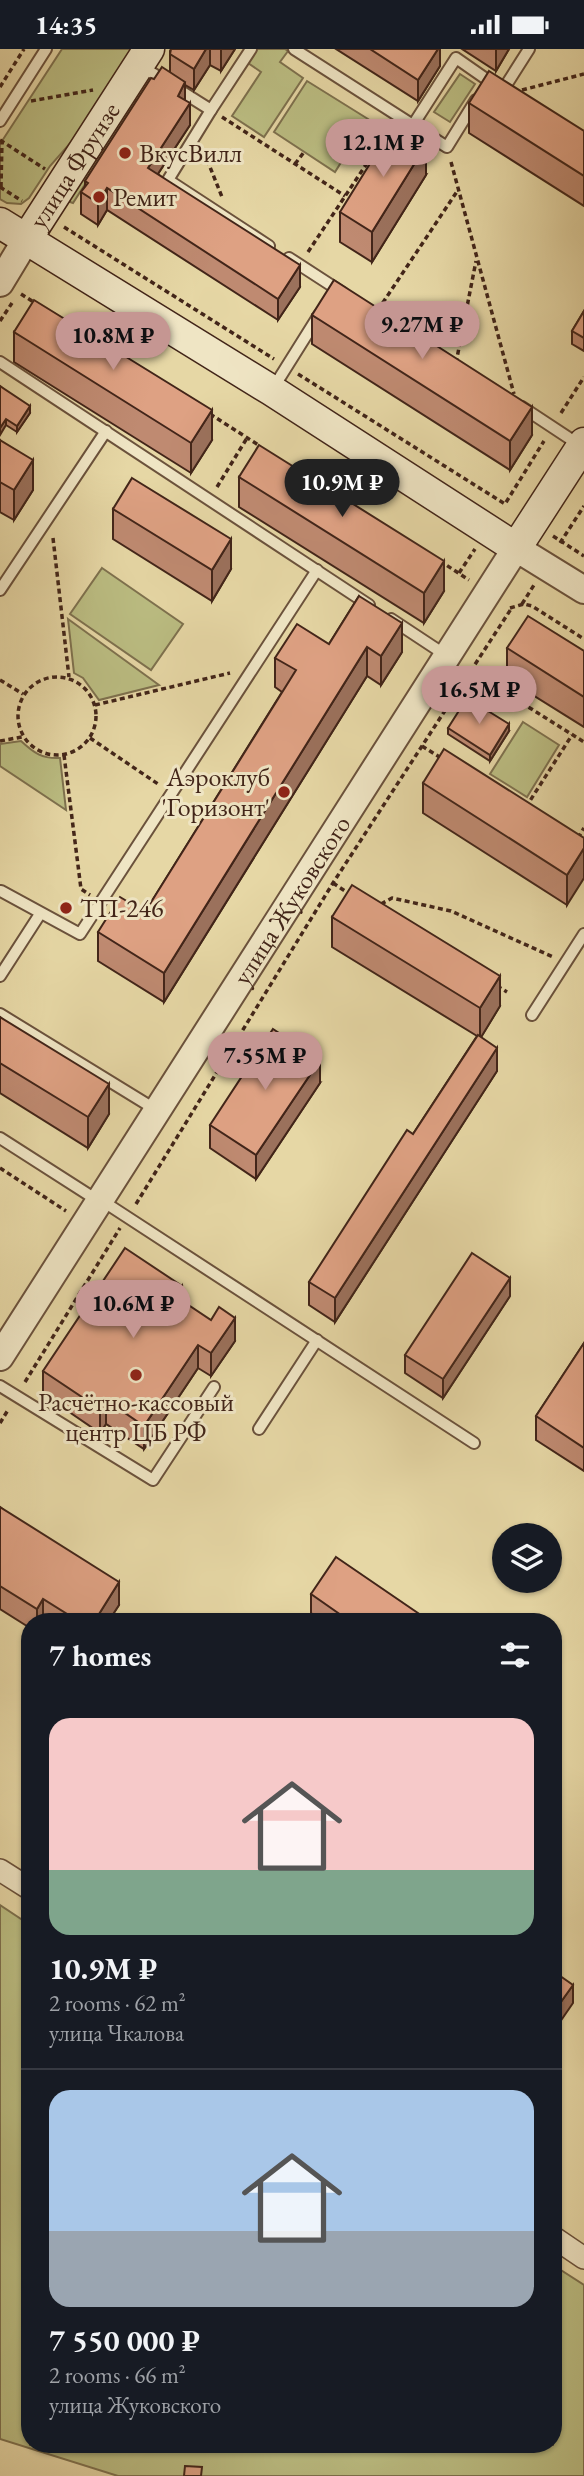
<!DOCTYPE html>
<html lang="en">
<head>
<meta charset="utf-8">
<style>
  body { margin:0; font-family:"EB Garamond",serif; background:#242831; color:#f1f3f6; height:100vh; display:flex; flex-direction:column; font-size:26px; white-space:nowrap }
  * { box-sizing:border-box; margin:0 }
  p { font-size:23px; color:#9ea1a6 }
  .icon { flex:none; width:38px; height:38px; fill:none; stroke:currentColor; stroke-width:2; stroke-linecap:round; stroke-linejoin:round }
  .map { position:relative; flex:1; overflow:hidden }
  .sheet { position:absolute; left:21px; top:1564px; width:541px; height:840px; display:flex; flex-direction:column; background:#171b24; border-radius:28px; box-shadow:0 2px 5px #0004 }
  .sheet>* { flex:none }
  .tools { position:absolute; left:492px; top:1474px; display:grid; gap:14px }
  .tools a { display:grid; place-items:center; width:70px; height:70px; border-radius:50%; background:#171b24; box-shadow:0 2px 5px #0004; font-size:35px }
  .price { position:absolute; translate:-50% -60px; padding:0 16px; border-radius:24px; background:#c59692; color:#111; font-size:23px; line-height:46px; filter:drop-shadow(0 2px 4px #0008) }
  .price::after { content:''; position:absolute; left:50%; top:42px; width:21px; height:16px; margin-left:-10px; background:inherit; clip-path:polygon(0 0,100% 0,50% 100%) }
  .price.on { background:#222; color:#fff }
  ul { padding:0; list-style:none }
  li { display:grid; align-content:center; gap:14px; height:371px; padding:0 28px }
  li+li { border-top:2px solid #363941 }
  li span { display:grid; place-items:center; height:217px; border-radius:21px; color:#555 }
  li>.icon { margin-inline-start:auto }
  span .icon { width:126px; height:126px; fill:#fffc; stroke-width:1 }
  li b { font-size:30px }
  h2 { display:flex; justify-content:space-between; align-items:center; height:84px; padding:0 28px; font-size:30px }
  .status { display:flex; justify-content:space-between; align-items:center; height:49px; padding:0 35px; background:#171b24; direction:ltr }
  .status svg { height:19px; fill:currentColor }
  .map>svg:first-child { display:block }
</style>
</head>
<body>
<div class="status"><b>14:35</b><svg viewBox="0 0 49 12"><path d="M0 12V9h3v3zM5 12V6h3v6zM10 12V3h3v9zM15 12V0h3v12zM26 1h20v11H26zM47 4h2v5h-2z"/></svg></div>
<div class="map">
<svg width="584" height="2427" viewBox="0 0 584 2427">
  <rect width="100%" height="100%" fill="#e6d7a5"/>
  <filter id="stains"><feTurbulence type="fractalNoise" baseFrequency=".00286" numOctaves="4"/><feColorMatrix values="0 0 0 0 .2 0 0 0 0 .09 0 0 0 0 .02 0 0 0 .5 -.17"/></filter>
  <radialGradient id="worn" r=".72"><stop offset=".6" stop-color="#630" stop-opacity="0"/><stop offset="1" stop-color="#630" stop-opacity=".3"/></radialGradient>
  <g fill="#bbbd82" stroke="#7e714e" stroke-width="2">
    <polygon points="62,0 134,0 81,82 50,117 29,149 21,155 7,154 0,150 0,95"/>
    <polygon points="257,0 285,0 288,2 280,13 303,29 264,88 232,67 261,23 248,14"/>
    <polygon points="460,25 475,35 450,73 434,63"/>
    <polygon points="307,32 368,70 335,123 274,83"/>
    <polygon points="136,51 139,51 73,154 70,153 70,146 130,53"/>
    <polygon points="102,519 183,575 151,621 70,565"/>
    <polygon points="68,570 159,636 99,651 83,629 74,624"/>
    <polygon points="523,673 559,696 527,748 490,725"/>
    <path d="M21 692C34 704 42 710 60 709L66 761 0 717V695Z"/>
    <polygon points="0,1856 30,1876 30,2396 553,2396 553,2216 584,2236 584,2427 118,2427 0,2390"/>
  </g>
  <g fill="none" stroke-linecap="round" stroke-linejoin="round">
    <defs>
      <g id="service">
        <polyline points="294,0 447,98 476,51"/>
        <polyline points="141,17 211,61 168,131 269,197"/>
        <polyline points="503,41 529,0"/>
        <polyline points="211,61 251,0"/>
        <polyline points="0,72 46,0"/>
        <polyline points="413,76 456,9 489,32"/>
        <polyline points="289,209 343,244"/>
        <polyline points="0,313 369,556"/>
        <polyline points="272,341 319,266"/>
        <polyline points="522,358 581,397"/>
        <polyline points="0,541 106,382"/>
        <polyline points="391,570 447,607"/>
        <polyline points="1,842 80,885 317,521"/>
        <polyline points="0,927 40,865"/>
        <polyline points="0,965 158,1062"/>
        <polyline points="532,966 584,885"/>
        <polyline points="0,1089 100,1153"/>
        <polyline points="101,1151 474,1394"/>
        <polyline points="0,1337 153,1431 214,1338"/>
        <polyline points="259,1380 317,1291"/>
      </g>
      <g id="minor">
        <polyline points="0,1821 30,1840"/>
        <polyline points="553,2188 584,2209"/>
      </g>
      <g id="tertiary">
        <polyline points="0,234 26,191"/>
        <path id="s1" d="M0 1308 516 499 584 541"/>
      </g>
      <g id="secondary">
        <polyline points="0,174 271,341 516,499 584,394"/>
        <path id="s2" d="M26 191 149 0"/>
      </g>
    </defs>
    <use href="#service" stroke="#6b523c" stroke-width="14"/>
    <use href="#minor" stroke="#6b523c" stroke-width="24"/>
    <use href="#tertiary" stroke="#6b523c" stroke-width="30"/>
    <use href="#secondary" stroke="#422519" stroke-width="33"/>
    <g stroke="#422519" stroke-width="3.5" stroke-dasharray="5 3.5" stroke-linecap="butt">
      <polyline points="0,38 24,0"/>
      <polyline points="522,41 584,25"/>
      <polyline points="31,52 93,41"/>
      <polyline points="222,68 345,147"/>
      <polyline points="0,91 45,120"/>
      <polyline points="355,93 385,75"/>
      <polyline points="204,103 222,148"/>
      <polyline points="451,113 514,345"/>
      <polyline points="295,115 304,103"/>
      <polyline points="0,138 22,152"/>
      <polyline points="1,138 2,92"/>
      <polyline points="64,178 274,310"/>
      <polyline points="308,203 391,78"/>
      <polyline points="21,245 35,254"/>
      <polyline points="378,261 458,141"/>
      <polyline points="0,272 12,254"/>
      <polyline points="456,314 476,212"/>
      <polyline points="298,325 505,455 544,392"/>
      <polyline points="561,364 584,328"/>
      <polyline points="210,365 260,397"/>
      <polyline points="217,438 247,389"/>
      <polyline points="553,487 584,507"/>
      <polyline points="53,489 69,628"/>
      <polyline points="560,494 584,457"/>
      <polyline points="440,512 469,531"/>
      <polyline points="459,524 475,500"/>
      <polyline points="522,555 534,536"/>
      <polyline points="510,559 524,555 532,557 584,590"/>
      <polyline points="471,622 584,693"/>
      <circle cx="57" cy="667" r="39"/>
      <polyline points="0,631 23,645"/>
      <polyline points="95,656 230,624"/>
      <polyline points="90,689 158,735"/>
      <polyline points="0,692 22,688"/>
      <polyline points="422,697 441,709"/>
      <polyline points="64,706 81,840 90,846"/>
      <polyline points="526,758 572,686"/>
      <polyline points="578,789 584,779"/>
      <polyline points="333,834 351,846"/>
      <polyline points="381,855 392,849 451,862 553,908"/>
      <polyline points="497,937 507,943"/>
      <polyline points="0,1119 66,1162"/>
      <polyline points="136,1155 333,834 511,560"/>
      <polyline points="25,1333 120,1179"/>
      <polyline points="0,1374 8,1361"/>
    </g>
    <use href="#service" stroke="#efe5c4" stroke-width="10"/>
    <use href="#minor" stroke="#efe5c4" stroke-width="21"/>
    <use href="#tertiary" stroke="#efe5c4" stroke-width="26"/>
    <use href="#secondary" stroke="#efe5c4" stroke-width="30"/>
  </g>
  <g fill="#bf8a71" stroke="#422519" stroke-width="2">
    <polygon points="171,0 235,0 221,22 210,16 194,41 185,36 185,52 190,76 158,125 300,238 278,271 107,161 98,176 81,165 81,143 85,137 85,132 170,23 170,2"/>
    <polygon points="336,0 440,0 440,17 418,52"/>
    <polygon points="462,0 509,0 496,22"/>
    <polygon points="469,54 584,82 584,157 469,84"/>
    <polygon points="426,126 372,213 340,193 340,163"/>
    <polygon points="584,262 584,302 572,295 572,282"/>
    <polygon points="312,266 532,386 510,421 312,295"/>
    <polygon points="14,283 212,391 191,424 14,313"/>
    <polygon points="0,337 30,364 17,383 6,376"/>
    <polygon points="0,391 33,441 14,471 0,463"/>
    <polygon points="239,428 444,542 424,574 239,458"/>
    <polygon points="113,460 231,520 212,552 113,490"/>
    <polygon points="359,547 402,603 381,636 367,627 164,953 98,912 98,883 145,863 282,643 275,638 275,609 329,595"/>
    <polygon points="507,599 584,602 584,678 507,630"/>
    <polygon points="448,679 509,682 490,712 448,685"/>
    <polygon points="423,734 584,789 567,856 423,764"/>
    <polygon points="332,868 500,957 481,988 497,1022 335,1273 309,1256 309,1233 413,1085 477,987 332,898"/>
    <polygon points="0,968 109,1065 88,1099 0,1044"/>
    <polygon points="320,1034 256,1130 210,1099 210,1076"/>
    <polygon points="510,1247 443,1349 405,1324 405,1306"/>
    <polygon points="182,1252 235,1292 211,1327 198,1319 144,1400 106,1375 100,1384 43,1345 43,1322"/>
    <polygon points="584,1294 584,1422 536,1391 536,1367"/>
    <polygon points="0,1458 119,1556 108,1573 30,1573 30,1579 0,1560"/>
    <polygon points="311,1545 431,1573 325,1573 311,1564"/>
  </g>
  <g fill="#9b715c" stroke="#422519" stroke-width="2">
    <polygon points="206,0 210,0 210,16 194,41 194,20"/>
    <polygon points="221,0 235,0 221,22"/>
    <polygon points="438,0 440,0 440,17 418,52 418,31"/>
    <polygon points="496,0 509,0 496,22"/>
    <polygon points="185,33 185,54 178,47"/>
    <polygon points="190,54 190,76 148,140 148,119"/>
    <polygon points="426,96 426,126 372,213 372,183"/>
    <polygon points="107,139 107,161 98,176 98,154"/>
    <polygon points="300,216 300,238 278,271 278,250"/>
    <polygon points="30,357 30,364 17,383 17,377"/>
    <polygon points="532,358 532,386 510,421 510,392"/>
    <polygon points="212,361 212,391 191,424 191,394"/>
    <polygon points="6,370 6,376 0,386 0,379"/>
    <polygon points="33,411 33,441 14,471 14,441"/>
    <polygon points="231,490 231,520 212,552 212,521"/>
    <polygon points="444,512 444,542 424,574 424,544"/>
    <polygon points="402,574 402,603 381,636 381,607"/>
    <polygon points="367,598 367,627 164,953 164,924"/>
    <polygon points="509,675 509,682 490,712 490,706"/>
    <polygon points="584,799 584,829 567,856 567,826"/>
    <polygon points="500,927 500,957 480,990 480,959"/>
    <polygon points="497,999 497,1022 335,1273 335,1249"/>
    <polygon points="320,1011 320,1034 256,1130 256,1106"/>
    <polygon points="109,1035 109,1065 88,1099 88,1068"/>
    <polygon points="510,1229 510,1247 443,1349 443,1330"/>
    <polygon points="182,1237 182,1261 175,1247"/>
    <polygon points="235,1269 235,1292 211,1327 211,1304"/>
    <polygon points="198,1296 198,1319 144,1400 144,1377"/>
    <polygon points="106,1351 106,1375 100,1384 100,1360"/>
    <polygon points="119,1533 119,1556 108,1573 94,1573"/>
    <polygon points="43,1550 43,1573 37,1573 37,1560"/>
    <polygon points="573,1936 573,1954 553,1983 553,1964"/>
  </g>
  <g fill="#dea183" stroke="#422519" stroke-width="2">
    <polygon points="171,0 206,0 194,20 170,5"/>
    <polygon points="370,0 438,0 418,31"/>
    <polygon points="162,18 185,33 178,47 190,54 148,119 300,216 278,250 107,139 98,154 81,143 88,134 85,132 151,29 154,30"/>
    <polygon points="489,22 584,82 584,127 469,54"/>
    <polygon points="394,76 426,96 372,183 340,163"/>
    <polygon points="334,231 532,358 510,392 312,266"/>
    <polygon points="34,251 212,361 191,394 14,283"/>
    <polygon points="584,262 584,289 572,282"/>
    <polygon points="0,337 30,357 17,377 6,370 0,379"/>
    <polygon points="0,391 33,411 14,441 0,433"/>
    <polygon points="259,396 444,512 424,544 239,428"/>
    <polygon points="132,429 231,490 212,521 113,460"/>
    <polygon points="359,547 402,574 381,607 367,598 164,924 98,883 120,848 145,863 296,621 275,609 297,575 329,595"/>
    <polygon points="528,567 584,602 584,648 507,599"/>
    <polygon points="467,649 509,675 490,706 448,679"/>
    <polygon points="444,700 584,789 584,799 567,826 423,734"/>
    <polygon points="352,836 500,927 480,959 332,868"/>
    <polygon points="0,968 109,1035 88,1068 0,1014"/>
    <polygon points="273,980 320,1011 256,1106 210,1076"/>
    <polygon points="478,986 497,999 335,1249 309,1233 407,1081 413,1085"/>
    <polygon points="125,1199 182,1237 175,1247 211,1271 219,1258 235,1269 211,1304 198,1296 144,1377 106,1351 100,1360 43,1322"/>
    <polygon points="472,1204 510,1229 443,1330 405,1306"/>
    <polygon points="584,1294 584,1399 536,1367"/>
    <polygon points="0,1458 119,1533 94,1573 80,1573 43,1550 37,1560 0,1537"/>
    <polygon points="336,1508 431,1573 351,1573 311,1545"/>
    <polygon points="553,1922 573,1936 553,1964"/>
    <polygon points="185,2417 202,2418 201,2427 184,2427"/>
  </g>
  <g fill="#8f2418" stroke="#efe5c4" stroke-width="2.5">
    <circle cx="125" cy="104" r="7"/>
    <circle cx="99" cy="148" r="7"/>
    <circle cx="284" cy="743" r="7"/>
    <circle cx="66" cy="859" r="7"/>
    <circle cx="136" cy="1326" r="7"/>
  </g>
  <g text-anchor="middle" stroke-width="6" stroke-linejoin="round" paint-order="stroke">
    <g font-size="26" fill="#422519" stroke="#efe5c4" text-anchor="start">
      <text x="139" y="113">ВкусВилл</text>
      <text x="113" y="157">Ремит</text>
      <text x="270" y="737" text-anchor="end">Аэроклуб<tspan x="270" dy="30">'Горизонт'</tspan></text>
      <text x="80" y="868">ТП-246</text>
      <text x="136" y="1362" text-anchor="middle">Расчётно-кассовый<tspan x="136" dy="30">центр ЦБ РФ</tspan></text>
    </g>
    <g font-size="26" fill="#422519" stroke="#efe5c4">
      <text dy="9" stroke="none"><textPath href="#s2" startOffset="89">улица Фрунзе</textPath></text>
      <text dy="9" stroke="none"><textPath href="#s1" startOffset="542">улица Жуковского</textPath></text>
    </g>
  </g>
  <rect width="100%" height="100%" filter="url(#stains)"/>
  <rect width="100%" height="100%" fill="url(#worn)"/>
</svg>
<div class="tools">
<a><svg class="icon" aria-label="layers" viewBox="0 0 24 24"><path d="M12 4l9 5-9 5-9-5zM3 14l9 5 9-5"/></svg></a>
</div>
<b class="price" style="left:383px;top:130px">12.1M ₽</b>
<b class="price" style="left:422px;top:312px">9.27M ₽</b>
<b class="price" style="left:113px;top:323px">10.8M ₽</b>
<b class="price on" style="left:342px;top:470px">10.9M ₽</b>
<b class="price" style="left:479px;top:677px">16.5M ₽</b>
<b class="price" style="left:265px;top:1043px">7.55M ₽</b>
<b class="price" style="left:133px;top:1291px">10.6M ₽</b>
<section class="sheet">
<h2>7 homes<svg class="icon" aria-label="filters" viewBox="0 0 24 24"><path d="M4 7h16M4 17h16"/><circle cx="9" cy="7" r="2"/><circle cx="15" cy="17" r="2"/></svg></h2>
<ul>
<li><span style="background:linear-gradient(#f6c9c9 70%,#7fa58c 0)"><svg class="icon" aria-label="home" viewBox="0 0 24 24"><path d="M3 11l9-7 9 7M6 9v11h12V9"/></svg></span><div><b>10.9M ₽</b><p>2 rooms · 62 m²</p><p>улица Чкалова</p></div></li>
<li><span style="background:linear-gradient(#a9c7e8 65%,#9aa5b1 0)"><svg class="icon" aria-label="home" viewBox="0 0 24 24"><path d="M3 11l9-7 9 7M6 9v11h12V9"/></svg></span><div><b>7 550 000 ₽</b><p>2 rooms · 66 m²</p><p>улица Жуковского</p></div></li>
</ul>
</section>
</div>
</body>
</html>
